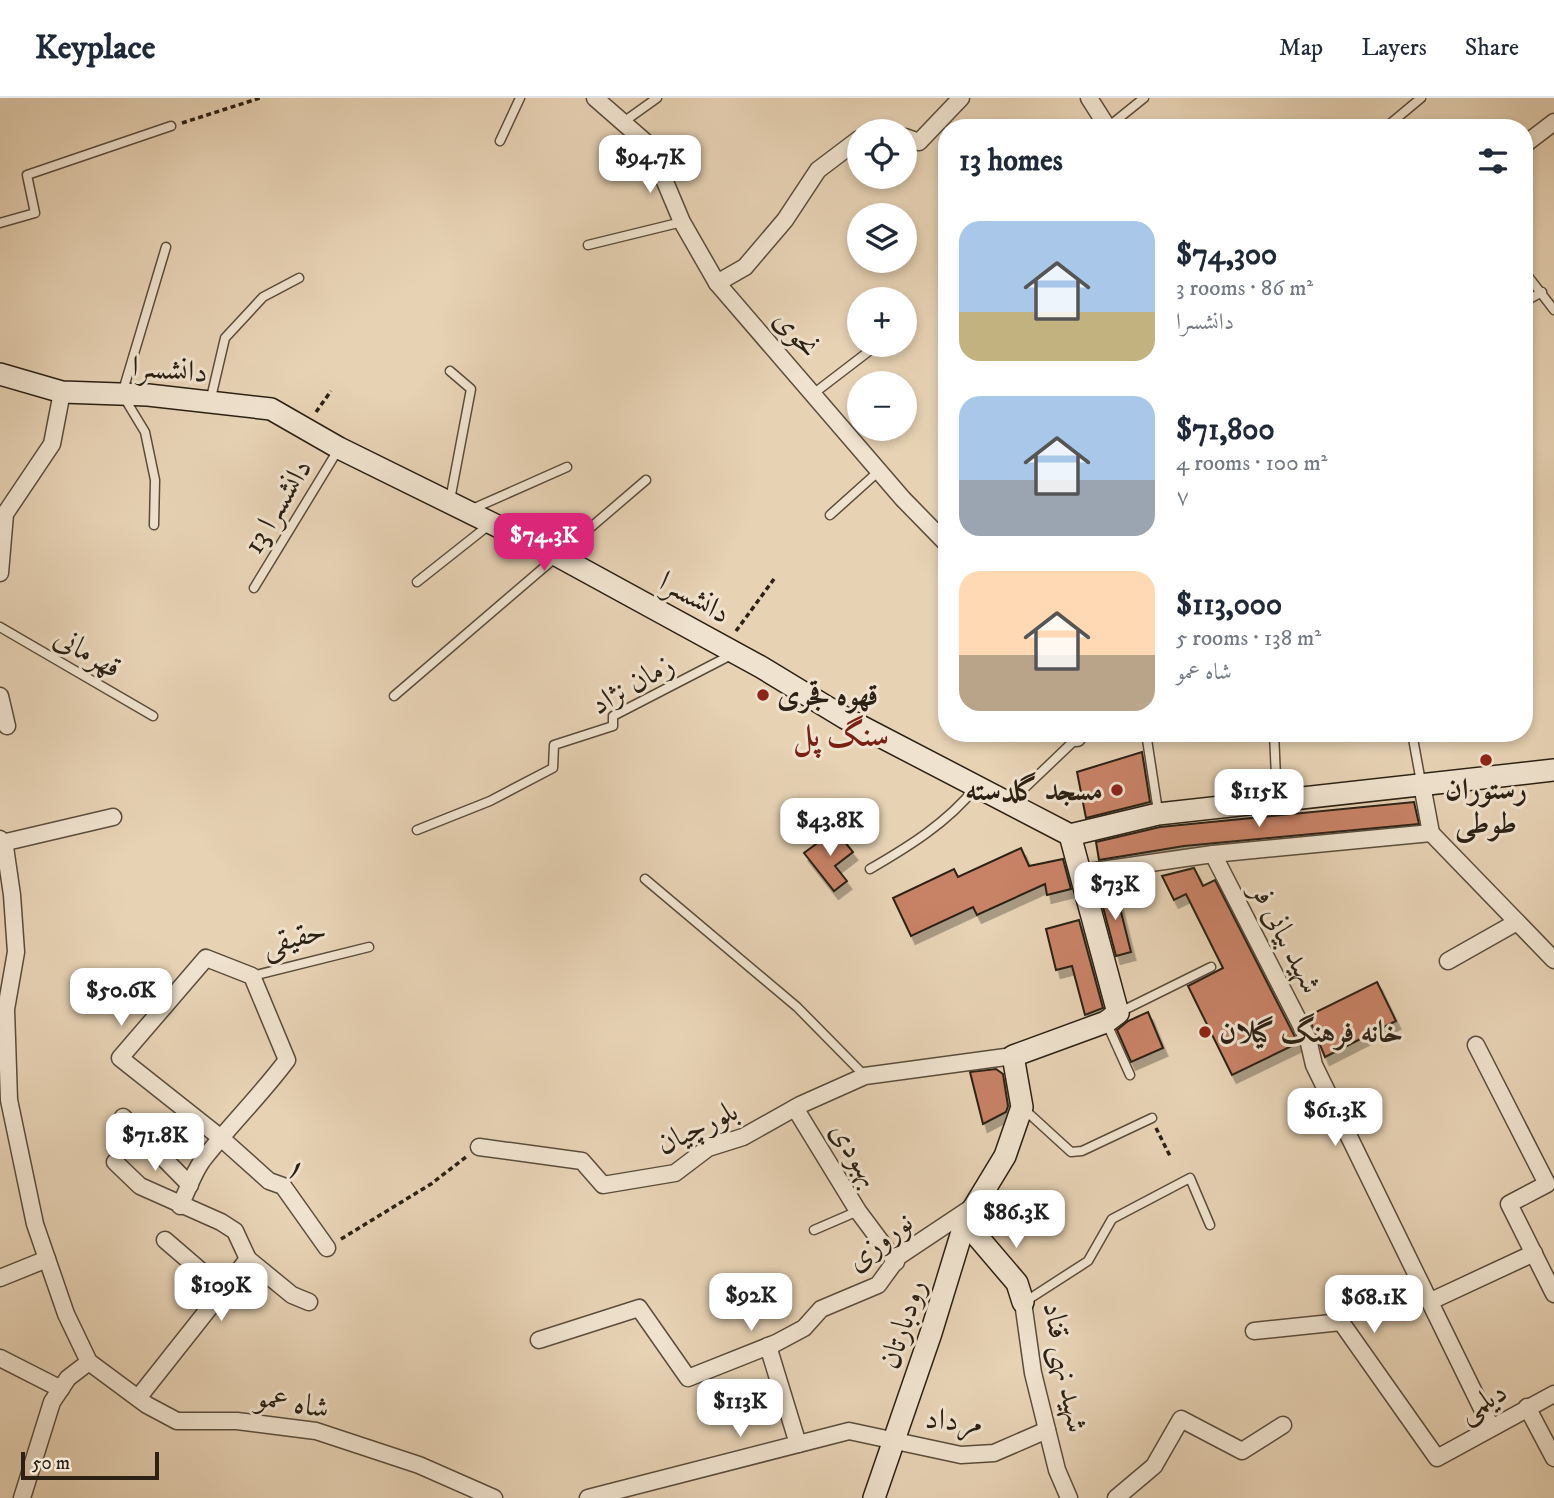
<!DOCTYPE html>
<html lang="en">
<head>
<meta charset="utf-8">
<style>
  body { margin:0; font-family:"IM FELL DW Pica",Amiri,serif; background:#f6f6f7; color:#1f2937; height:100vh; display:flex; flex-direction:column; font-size:26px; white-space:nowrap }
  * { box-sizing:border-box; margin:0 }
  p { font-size:23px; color:#747a83 }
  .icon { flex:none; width:38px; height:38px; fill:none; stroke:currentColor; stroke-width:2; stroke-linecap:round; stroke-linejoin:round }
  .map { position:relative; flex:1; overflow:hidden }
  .sheet { position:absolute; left:938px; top:21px; width:595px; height:623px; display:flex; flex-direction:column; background:#fff; border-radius:28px; box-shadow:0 4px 10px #0003 }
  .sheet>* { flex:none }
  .controls { position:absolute; left:847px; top:21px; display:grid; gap:14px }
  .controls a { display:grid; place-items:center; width:70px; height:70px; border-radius:50%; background:#fff; box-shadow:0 4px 10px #0003; font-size:35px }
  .scale { position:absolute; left:21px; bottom:18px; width:138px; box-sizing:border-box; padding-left:7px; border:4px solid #2b2114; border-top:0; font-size:19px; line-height:24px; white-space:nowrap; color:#2b2114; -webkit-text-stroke:5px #efe2ce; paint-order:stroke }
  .price { position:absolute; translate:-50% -60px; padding:0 16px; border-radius:14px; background:#fff; color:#222; font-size:23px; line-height:46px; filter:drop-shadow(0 2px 4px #0008) }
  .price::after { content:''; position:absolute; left:50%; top:42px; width:21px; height:16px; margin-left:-10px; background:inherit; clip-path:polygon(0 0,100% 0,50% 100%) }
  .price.selected { background:#db2777; color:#fff }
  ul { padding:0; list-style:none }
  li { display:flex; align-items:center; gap:21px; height:175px; padding:0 21px }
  li span { display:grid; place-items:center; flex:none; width:196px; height:140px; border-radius:21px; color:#555 }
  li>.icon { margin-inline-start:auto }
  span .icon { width:84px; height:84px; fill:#fffc; stroke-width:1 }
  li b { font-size:30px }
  h2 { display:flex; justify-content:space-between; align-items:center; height:84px; padding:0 21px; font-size:30px }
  header { display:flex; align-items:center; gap:42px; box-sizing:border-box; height:98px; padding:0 35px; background:#fff; border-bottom:2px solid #e0e1e3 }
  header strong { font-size:33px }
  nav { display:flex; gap:38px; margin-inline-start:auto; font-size:24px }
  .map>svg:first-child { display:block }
</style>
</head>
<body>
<header>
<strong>Keyplace</strong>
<nav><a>Map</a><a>Layers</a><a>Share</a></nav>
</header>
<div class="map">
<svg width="1554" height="1400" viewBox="0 0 1554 1400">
  <defs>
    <filter id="shadow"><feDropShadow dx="4.5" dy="8" stdDeviation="0" flood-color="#0004"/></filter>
  </defs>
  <rect width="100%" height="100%" fill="#e7d2b4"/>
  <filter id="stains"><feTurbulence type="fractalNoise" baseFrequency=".00286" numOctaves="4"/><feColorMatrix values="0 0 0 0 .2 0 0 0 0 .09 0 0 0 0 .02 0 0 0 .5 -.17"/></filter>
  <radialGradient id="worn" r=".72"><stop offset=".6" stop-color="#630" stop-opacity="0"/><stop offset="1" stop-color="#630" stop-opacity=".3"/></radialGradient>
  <g fill="#c88266" stroke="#2b2114" stroke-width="2" filter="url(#shadow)">
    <polygon points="1142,654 1150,704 1086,720 1077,674"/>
    <polygon points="1414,704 1419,726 1184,748 1099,762 1096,744 1160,729"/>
    <polygon points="835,732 853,754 835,768 847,783 834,793 804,755"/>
    <polygon points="1021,750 1029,768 1063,761 1071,791 1047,797 1045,786 977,817 973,809 911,838 893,800 954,771 958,779"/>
    <polygon points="1194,770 1203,788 1215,782 1298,945 1232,977 1188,888 1223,870 1186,796 1174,802 1162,778"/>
    <polygon points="1115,790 1131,854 1116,858 1099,794"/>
    <polygon points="1079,822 1103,910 1085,917 1072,868 1056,872 1046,831"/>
    <polygon points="1377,884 1396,923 1325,959 1308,918"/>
    <polygon points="1148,914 1163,950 1131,964 1117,932 1128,923"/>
    <polygon points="996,971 1003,976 1008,1008 1006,1014 983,1026 970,974"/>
  </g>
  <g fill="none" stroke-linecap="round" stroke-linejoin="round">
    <defs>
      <g id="lane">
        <polyline points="622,25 657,0"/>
        <polyline points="1108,29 1144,0"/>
        <polyline points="1385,30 1421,0"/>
        <polyline points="500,43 520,0"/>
        <polyline points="0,125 35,115 27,77 171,28"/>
        <polyline points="588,147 682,124"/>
        <polyline points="1524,173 1554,212"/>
        <polyline points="1524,204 1542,194"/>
        <polyline points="813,296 877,247"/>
        <polyline points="210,304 225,240 263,199 299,180"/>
        <polyline points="450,402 471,291 450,273"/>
        <polyline points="470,412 567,369"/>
        <polyline points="830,417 879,373"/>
        <polyline points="154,427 155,382 145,334 122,296 166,149"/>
        <polyline points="417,484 489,427"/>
        <polyline points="254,490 338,352"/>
        <polyline points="0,529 153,618"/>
        <polyline points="394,598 646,382"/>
        <polyline points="1146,635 1158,713"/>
        <polyline points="1274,635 1276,679"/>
        <polyline points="1412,635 1421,684"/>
        <polyline points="1010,704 1077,640 1096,635"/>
        <polyline points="417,732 490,703 553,670 554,647 613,628 613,618 733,556"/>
        <path d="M870 771C908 749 947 725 975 690"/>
        <polyline points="645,781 797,909 865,978"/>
        <polyline points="252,878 369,849"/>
        <polyline points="1120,914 1211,869"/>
        <polyline points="1107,926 1130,977"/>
        <polyline points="1025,1012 1071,1054 1082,1053 1152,1020"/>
        <polyline points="814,1132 858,1113"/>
        <polyline points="1026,1203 1088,1163 1112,1121 1190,1080 1210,1127"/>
      </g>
      <g id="street">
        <polyline points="595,0 650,48 682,124 717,185 903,401 947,446"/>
        <polyline points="1089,0 1108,30"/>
        <polyline points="905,39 919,44 961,0"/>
        <polyline points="1524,47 1554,24"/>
        <polyline points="717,185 745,169 785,122 818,72 859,41"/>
        <polyline points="0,475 5,416 52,346 62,294"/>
        <polyline points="0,598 7,628"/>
        <polyline points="1073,635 1077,640"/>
        <polyline points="1422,687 1431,735"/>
        <polyline points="1431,735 1554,862"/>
        <polyline points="0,741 5,749 12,797 16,854 6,911 9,1002 35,1126 66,1216 89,1264 147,1307 177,1323 237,1323 316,1333 419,1367 494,1400"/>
        <polyline points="2,745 113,719"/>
        <polyline points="1213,756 1308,941 1314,967 1491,1329"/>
        <polyline points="1081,775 1213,756 1431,735"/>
        <polyline points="1448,863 1517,824"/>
        <polyline points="1476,947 1547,1086 1509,1106 1554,1196"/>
        <polyline points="795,1010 858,1113 896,1164"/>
        <polyline points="123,1019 190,1087"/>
        <polyline points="479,1049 582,1063 603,1087 675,1075 708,1050 743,1039 800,1007 865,978 1013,958"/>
        <polyline points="115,1064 140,1088 221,1124 235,1133 248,1161"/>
        <path d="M180 1108C187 1093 193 1076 202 1063 229 1028 261 997 287 962L252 878 206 860 120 960 221 1040 269 1083 283 1088 327 1150"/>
        <polyline points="165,1142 223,1192"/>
        <polyline points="0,1180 47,1161"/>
        <polyline points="1431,1203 1534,1155"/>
        <polyline points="1023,1204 1033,1275 1057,1372 1069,1400"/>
        <polyline points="1254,1233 1341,1224 1437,1360 1554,1296"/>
        <polyline points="539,1242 639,1210 688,1280 776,1245 804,1230 821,1211 878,1187 899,1158 971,1110"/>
        <polyline points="768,1248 798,1346"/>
        <polyline points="0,1260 61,1291"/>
        <polyline points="138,1300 248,1161 292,1197 309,1204"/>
        <polyline points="1527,1309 1554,1360"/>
        <polyline points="22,1400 52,1304 68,1280 89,1264"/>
        <polyline points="588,1400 849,1333 961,1357 994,1355 1047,1332"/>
        <polyline points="1116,1400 1154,1368 1181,1321 1242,1353 1283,1327"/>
      </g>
      <g id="secondary">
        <polyline points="0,276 62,294 148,297 271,311 339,350 558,458 761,569 845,620 1070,737"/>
        <polyline points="1070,737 1158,716 1554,672"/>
        <polyline points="965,1124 1017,1185 1023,1204"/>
        <polyline points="874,1400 931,1235 965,1124 1005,1058 1022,1009 1013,958 1106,924 1118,915 1070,737"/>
      </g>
    </defs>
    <use href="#lane" stroke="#5a4d3c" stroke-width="11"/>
    <use href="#street" stroke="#5a4d3c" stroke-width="19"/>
    <use href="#secondary" stroke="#2b2114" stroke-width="24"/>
    <g stroke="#2b2114" stroke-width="3.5" stroke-dasharray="5 3.5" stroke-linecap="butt">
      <polyline points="182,25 260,0"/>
      <polyline points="316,314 331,293"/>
      <polyline points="736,533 774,481"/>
      <polyline points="1156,1030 1171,1060"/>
      <polyline points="341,1141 431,1086 466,1059"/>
    </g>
    <use href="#lane" stroke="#efe2ce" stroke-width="8"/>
    <use href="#street" stroke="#efe2ce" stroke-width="16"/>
    <use href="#secondary" stroke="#efe2ce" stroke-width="21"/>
  </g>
  <g fill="#8f2418" stroke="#efe2ce" stroke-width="2.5">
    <circle cx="763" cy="597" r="7"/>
    <circle cx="1486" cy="662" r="7"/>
    <circle cx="1117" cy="692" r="7"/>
    <circle cx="1205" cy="934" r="7"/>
  </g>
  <g text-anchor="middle" stroke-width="6" stroke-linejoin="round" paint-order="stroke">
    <g font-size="30" fill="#2b2114" stroke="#efe2ce">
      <text transform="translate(797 235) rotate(49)" y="10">نحوی</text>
      <text transform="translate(170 271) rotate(5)" y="10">دانشسرا</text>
      <text transform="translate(277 408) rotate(-59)" y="10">دانشسرا 13</text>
      <text transform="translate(695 499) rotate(29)" y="10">دانشسرا</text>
      <text transform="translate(88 554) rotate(30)" y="10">قهرمانی</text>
      <text transform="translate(632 586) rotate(-30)" y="10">زمان نژاد</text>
      <text transform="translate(294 839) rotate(-14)" y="10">حقیقی</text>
      <text transform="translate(1287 840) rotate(63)" y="10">شهید بیانی فر</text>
      <text transform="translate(697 1029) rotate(-26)" y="10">بلورچیان</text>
      <text transform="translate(856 1056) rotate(59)" y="10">بهبودی</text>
      <text transform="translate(297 1070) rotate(41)" y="10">۱</text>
      <text transform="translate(879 1143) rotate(-38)" y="10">نوروزی</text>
      <text transform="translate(902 1226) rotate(-72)" y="10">رودبارتان</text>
      <text transform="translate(1066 1269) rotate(79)" y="10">شهید نهی قناد</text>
      <text transform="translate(1482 1303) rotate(-29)" y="10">دیلمی</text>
      <text transform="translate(293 1304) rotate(10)" y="10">شاه عمو</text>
      <text transform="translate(954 1322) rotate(5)" y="10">مرداد</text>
    </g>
    <g font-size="30" font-weight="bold" fill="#2b2114" stroke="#efe2ce" text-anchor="start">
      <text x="777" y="607">قهوه قجری</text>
      <text x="1486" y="701" text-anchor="middle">رستوران<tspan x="1486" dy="34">طوطی</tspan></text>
      <text x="1103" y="702" text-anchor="end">مسجد گلدسته</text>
      <text x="1219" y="944">خانه فرهنگ گیلان</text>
    </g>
    <g font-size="32" font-weight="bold" fill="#7a1f14" stroke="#efe2ce">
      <text x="841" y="648">سنگ پل</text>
    </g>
  </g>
  <rect width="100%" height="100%" filter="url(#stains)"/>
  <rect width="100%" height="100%" fill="url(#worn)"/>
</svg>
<div class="controls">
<a><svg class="icon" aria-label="locate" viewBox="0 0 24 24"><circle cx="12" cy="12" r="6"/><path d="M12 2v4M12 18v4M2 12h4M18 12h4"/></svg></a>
<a><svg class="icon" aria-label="layers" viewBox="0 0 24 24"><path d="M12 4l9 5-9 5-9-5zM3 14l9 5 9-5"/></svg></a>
<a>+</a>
<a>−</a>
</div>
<div class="scale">50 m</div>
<b class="price" style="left:650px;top:97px">$94.7K</b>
<b class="price selected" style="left:544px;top:475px">$74.3K</b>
<b class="price" style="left:1259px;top:731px">$115K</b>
<b class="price" style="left:830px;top:760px">$43.8K</b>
<b class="price" style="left:1115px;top:824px">$73K</b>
<b class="price" style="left:121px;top:930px">$50.6K</b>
<b class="price" style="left:1335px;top:1050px">$61.3K</b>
<b class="price" style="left:155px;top:1075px">$71.8K</b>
<b class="price" style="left:1016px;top:1152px">$86.3K</b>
<b class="price" style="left:221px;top:1225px">$109K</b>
<b class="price" style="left:751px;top:1235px">$92K</b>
<b class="price" style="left:1374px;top:1237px">$68.1K</b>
<b class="price" style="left:740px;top:1341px">$113K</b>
<section class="sheet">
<h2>13 homes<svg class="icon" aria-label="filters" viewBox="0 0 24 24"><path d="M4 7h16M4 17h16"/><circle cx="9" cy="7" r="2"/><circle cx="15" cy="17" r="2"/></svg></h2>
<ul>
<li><span style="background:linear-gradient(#a9c7e8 65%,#c2b280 0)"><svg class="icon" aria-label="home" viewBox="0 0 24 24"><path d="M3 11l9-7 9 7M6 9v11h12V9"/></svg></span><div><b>$74,300</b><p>3 rooms · 86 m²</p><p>دانشسرا</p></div></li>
<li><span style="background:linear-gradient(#a9c7e8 60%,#9aa5b1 0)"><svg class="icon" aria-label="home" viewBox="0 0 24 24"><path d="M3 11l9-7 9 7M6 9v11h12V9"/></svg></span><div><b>$71,800</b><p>4 rooms · 100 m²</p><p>۷</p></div></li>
<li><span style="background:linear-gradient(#ffd9b3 60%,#b9a48a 0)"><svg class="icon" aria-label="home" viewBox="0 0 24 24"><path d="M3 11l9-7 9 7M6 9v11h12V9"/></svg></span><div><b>$113,000</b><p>5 rooms · 138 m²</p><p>شاه عمو</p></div></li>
</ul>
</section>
</div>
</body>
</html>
